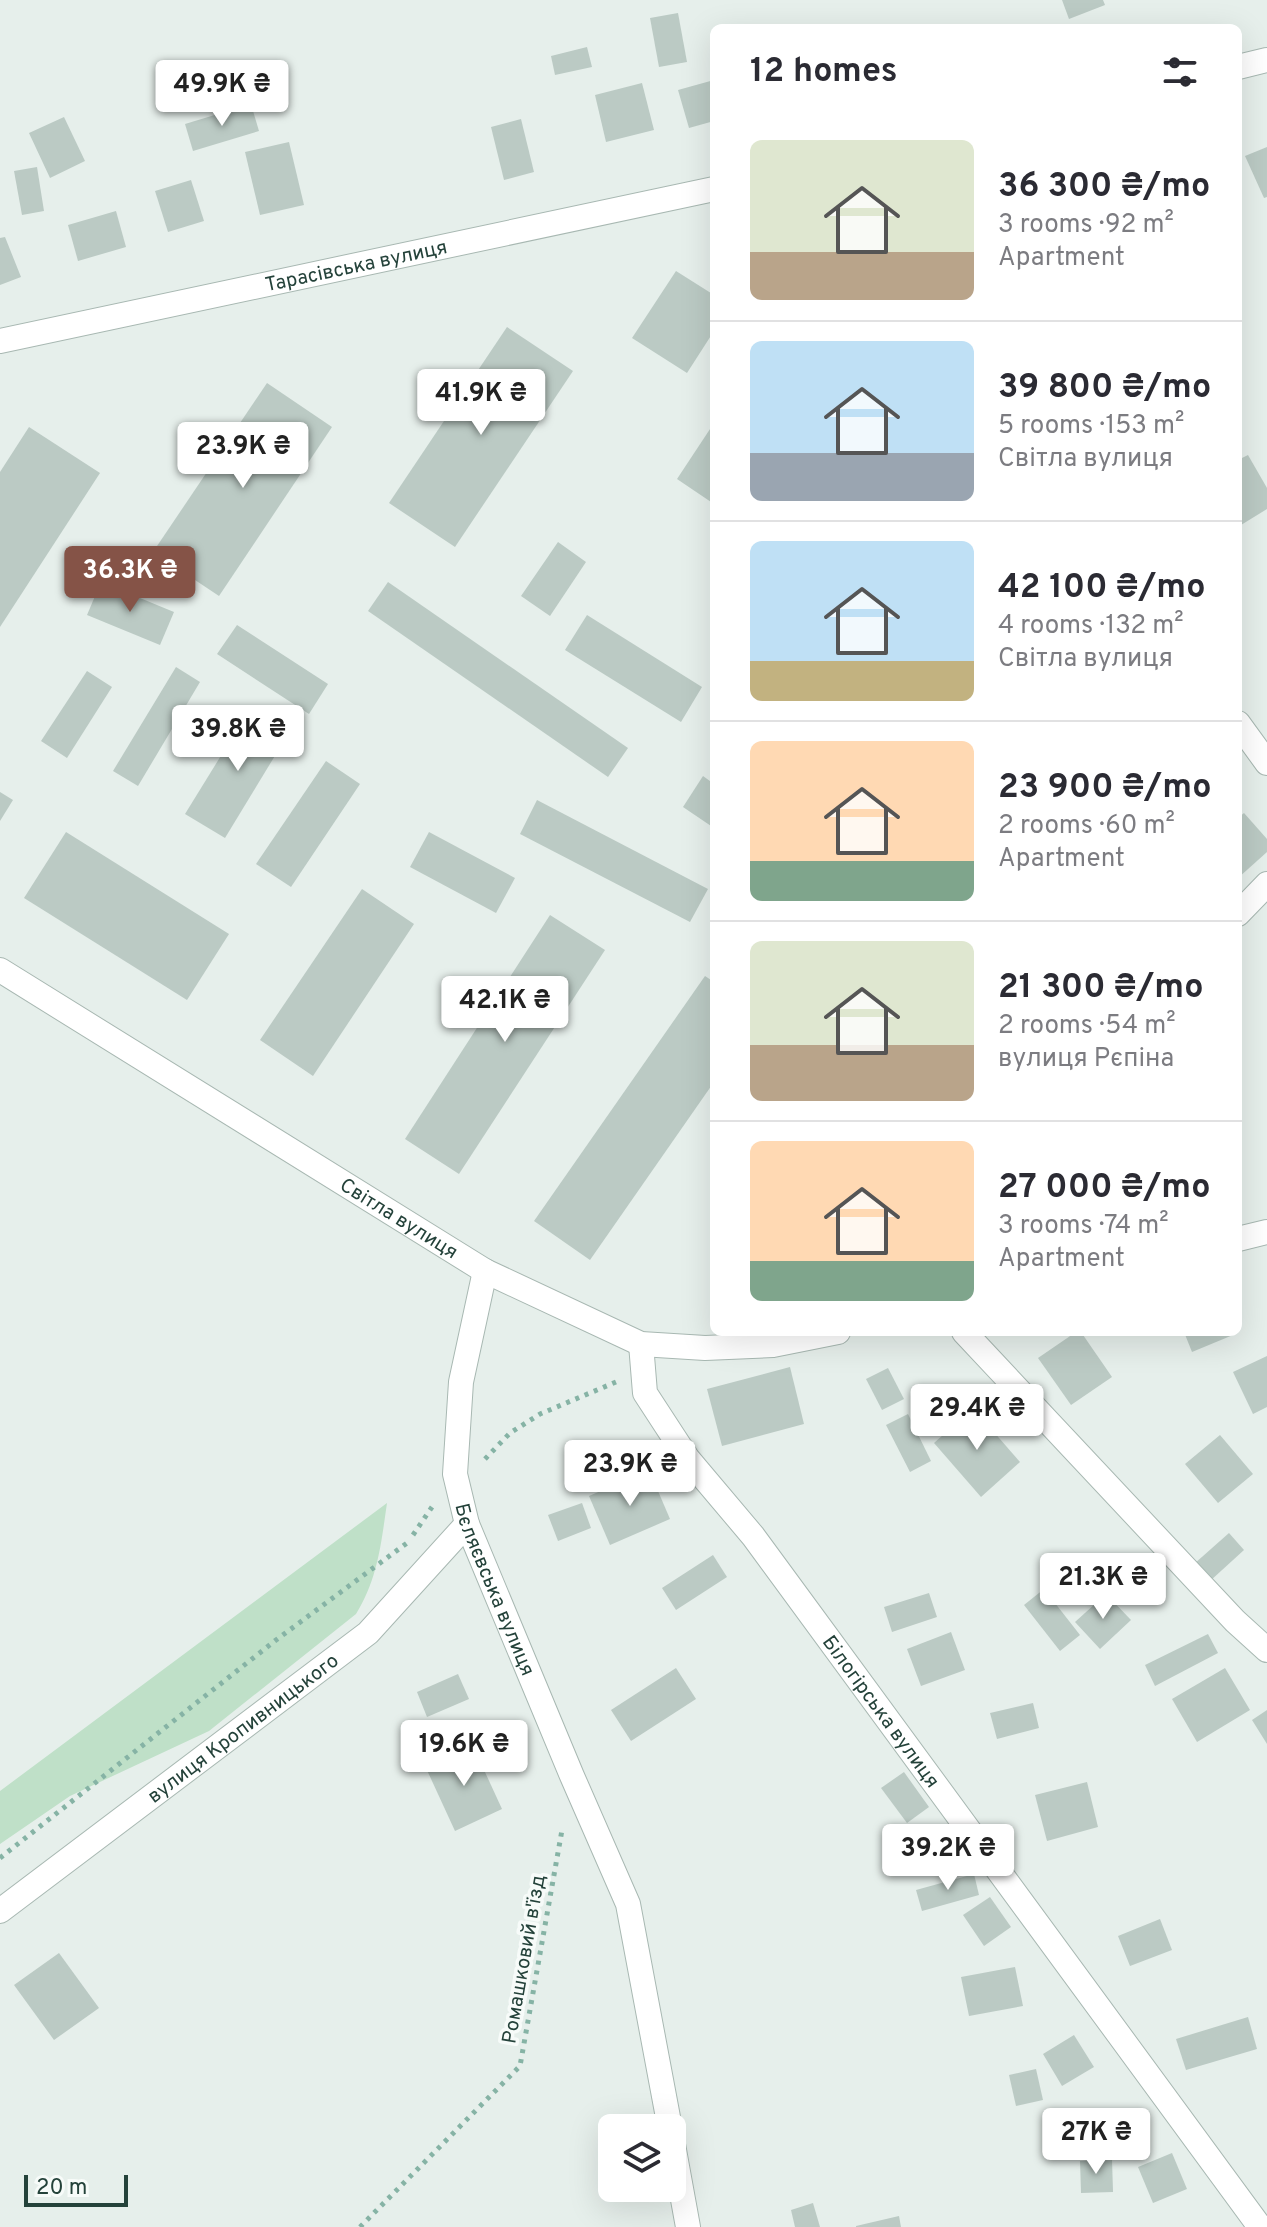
<!DOCTYPE html>
<html lang="en">
<head>
<meta charset="utf-8">
<style>
  body { margin:0; font-family:Overpass,sans-serif; background:#f7f7f7; color:#2b2b33; height:100vh; display:flex; flex-direction:column; font-size:30px; white-space:nowrap }
  * { box-sizing:border-box; margin:0 }
  p { font-size:26px; color:#7c7c81 }
  .icon { flex:none; width:44px; height:44px; fill:none; stroke:currentColor; stroke-width:2; stroke-linecap:round; stroke-linejoin:round }
  .map { position:relative; flex:1; overflow:hidden }
  .sheet { position:absolute; left:710px; top:24px; width:532px; height:1312px; display:flex; flex-direction:column; background:#fff; border-radius:12px; box-shadow:0 8px 32px #0002 }
  .sheet>* { flex:none }
  .buttons { position:absolute; left:598px; top:2114px; display:grid; gap:16px }
  .buttons a { display:grid; place-items:center; width:88px; height:88px; border-radius:12px; background:#fff; box-shadow:0 8px 32px #0002; font-size:40px }
  .scale { position:absolute; left:24px; bottom:20px; width:104px; box-sizing:border-box; padding-left:8px; border:4px solid #24423a; border-top:0; font-size:22px; line-height:28px; white-space:nowrap; color:#24423a; -webkit-text-stroke:6px #f7fbf9; paint-order:stroke }
  .price { position:absolute; translate:-50% -68px; padding:0 18px; border-radius:8px; background:#fff; color:#222; font-size:26px; line-height:52px; filter:drop-shadow(0 2px 4px #0008) }
  .price::after { content:''; position:absolute; left:50%; top:48px; width:24px; height:18px; margin-left:-12px; background:inherit; clip-path:polygon(0 0,100% 0,50% 100%) }
  .price.current { background:#855347; color:#fff }
  ul { padding:0; list-style:none }
  li { display:flex; align-items:center; gap:24px; height:200px; padding:0 40px }
  li+li { border-top:2px solid #e1e1e2 }
  li span { display:grid; place-items:center; flex:none; width:224px; height:160px; border-radius:12px; color:#555 }
  li>.icon { margin-inline-start:auto }
  span .icon { width:96px; height:96px; fill:#fffc; stroke-width:1 }
  li b { font-size:34px }
  h2 { display:flex; justify-content:space-between; align-items:center; height:96px; padding:0 40px; font-size:34px }
  .map>svg:first-child { display:block }
</style>
</head>
<body>
<div class="map">
<svg width="1267" height="2227" viewBox="0 0 1267 2227">
  <rect width="100%" height="100%" fill="#e6efeb"/>
  <path fill="#bfe0c8" d="M387 1503C381 1544 378 1578 356 1614L209 1731 70 1796 0 1844V1791Z"/>
  <g fill="#bbcac4">
    <polygon points="1062,0 1103,0 1105,5 1069,19"/>
    <polygon points="678,13 687,62 659,67 650,18"/>
    <polygon points="587,47 592,67 555,75 551,56"/>
    <polygon points="714,80 714,121 689,128 678,90"/>
    <polygon points="642,83 654,130 606,142 595,95"/>
    <polygon points="251,104 259,131 193,151 185,124"/>
    <polygon points="64,117 85,161 50,178 29,133"/>
    <polygon points="521,119 534,172 504,180 491,127"/>
    <polygon points="289,142 304,205 260,215 245,152"/>
    <polygon points="1267,147 1267,197 1264,198 1245,156"/>
    <polygon points="37,167 44,211 22,215 14,171"/>
    <polygon points="191,180 204,221 168,232 155,191"/>
    <polygon points="116,211 126,247 78,261 68,225"/>
    <polygon points="5,237 21,277 0,285 0,238"/>
    <polygon points="676,271 714,295 714,331 687,373 632,338"/>
    <polygon points="507,327 573,371 455,547 389,503"/>
    <polygon points="267,383 332,427 219,596 153,552"/>
    <polygon points="714,423 714,504 677,479"/>
    <polygon points="29,427 100,473 0,627 0,472"/>
    <polygon points="1248,455 1267,488 1267,509 1241,525 1238,520 1238,460"/>
    <polygon points="558,542 586,562 550,616 521,596"/>
    <polygon points="101,582 174,612 160,645 87,615"/>
    <polygon points="388,582 628,748 608,777 368,611"/>
    <polygon points="587,615 702,687 681,722 565,650"/>
    <polygon points="237,625 328,684 309,714 217,654"/>
    <polygon points="176,667 200,682 138,786 113,771"/>
    <polygon points="87,671 112,687 67,758 41,741"/>
    <polygon points="251,707 290,731 225,838 185,814"/>
    <polygon points="326,761 360,784 291,887 256,864"/>
    <polygon points="703,776 714,784 714,828 683,807"/>
    <polygon points="0,792 13,800 0,821"/>
    <polygon points="537,800 708,889 690,922 520,834"/>
    <polygon points="1244,813 1267,839 1267,852 1238,878 1238,818"/>
    <polygon points="66,832 229,934 187,1000 24,898"/>
    <polygon points="429,832 515,878 496,913 410,867"/>
    <polygon points="362,889 414,924 313,1076 260,1040"/>
    <polygon points="550,915 605,950 459,1174 405,1139"/>
    <polygon points="705,976 714,982 714,1082 590,1260 534,1221"/>
    <polygon points="1076,1332 1081,1332 1112,1377 1071,1405 1038,1358"/>
    <polygon points="1184,1332 1231,1332 1233,1335 1192,1352"/>
    <polygon points="1267,1356 1267,1407 1253,1414 1233,1372"/>
    <polygon points="790,1367 804,1424 722,1446 707,1389"/>
    <polygon points="888,1368 904,1399 882,1410 866,1379"/>
    <polygon points="973,1408 1020,1462 981,1497 934,1443"/>
    <polygon points="908,1414 931,1461 910,1472 886,1425"/>
    <polygon points="1220,1435 1253,1474 1218,1503 1185,1464"/>
    <polygon points="649,1470 670,1519 610,1545 589,1496"/>
    <polygon points="582,1503 591,1528 558,1541 548,1515"/>
    <polygon points="1229,1533 1244,1550 1210,1581 1194,1564"/>
    <polygon points="713,1555 727,1577 676,1610 662,1588"/>
    <polygon points="1044,1589 1080,1635 1060,1651 1024,1605"/>
    <polygon points="929,1593 937,1617 892,1632 884,1607"/>
    <polygon points="1106,1594 1131,1620 1100,1649 1075,1622"/>
    <polygon points="951,1632 965,1670 921,1686 907,1649"/>
    <polygon points="1208,1634 1218,1653 1155,1686 1145,1665"/>
    <polygon points="676,1668 696,1699 631,1741 611,1710"/>
    <polygon points="1225,1668 1250,1710 1197,1742 1172,1699"/>
    <polygon points="458,1674 469,1699 427,1717 417,1692"/>
    <polygon points="1033,1703 1039,1728 997,1739 990,1713"/>
    <polygon points="1267,1710 1267,1744 1252,1720"/>
    <polygon points="473,1746 502,1809 455,1831 426,1768"/>
    <polygon points="904,1772 929,1807 907,1823 881,1788"/>
    <polygon points="1087,1782 1098,1827 1047,1841 1035,1795"/>
    <polygon points="974,1874 979,1895 922,1911 916,1890"/>
    <polygon points="990,1897 1011,1927 984,1946 963,1915"/>
    <polygon points="1160,1919 1172,1950 1130,1966 1118,1936"/>
    <polygon points="59,1953 99,2008 54,2040 14,1985"/>
    <polygon points="1015,1967 1023,2006 969,2016 961,1977"/>
    <polygon points="1248,2017 1257,2049 1186,2070 1176,2039"/>
    <polygon points="1074,2035 1094,2067 1062,2086 1043,2054"/>
    <polygon points="1036,2069 1043,2100 1016,2106 1009,2075"/>
    <polygon points="1172,2153 1187,2189 1153,2203 1138,2167"/>
    <polygon points="1112,2160 1113,2192 1081,2193 1080,2161"/>
    <polygon points="813,2203 820,2227 795,2227 791,2210"/>
    <polygon points="899,2216 901,2227 856,2227 856,2226"/>
  </g>
  <g fill="none" stroke-linecap="round" stroke-linejoin="round">
    <defs>
      <g id="minor">
        <polyline points="1238,67 1267,60"/>
        <path id="s1" d="M0 341 714 189"/>
        <polyline points="1238,723 1267,763"/>
        <polyline points="1238,914 1267,884"/>
        <path id="s2" d="M0 970 485 1271 641 1344 705 1348 773 1345 838 1332"/>
        <polyline points="1238,1239 1267,1232"/>
        <path id="s3" d="M485 1271 461 1382 455 1474 467 1524 572 1776 628 1904 670 2128"/>
        <polyline points="964,1332 1235,1621 1267,1650"/>
        <path id="s4" d="M641 1344 645 1393 688 1459 753 1536 1260 2227"/>
        <path id="s5" d="M0 1911 368 1633 467 1524"/>
        <polyline points="672,2139 688,2227"/>
      </g>
    </defs>
    <use href="#minor" stroke="#a8b8b2" stroke-width="26"/>
    <g stroke="#86b3a5" stroke-width="5" stroke-dasharray="4 6" stroke-linecap="butt">
      <polyline points="485,1459 510,1433 540,1414 616,1382"/>
      <polyline points="413,1535 432,1507"/>
      <polyline points="0,1858 276,1640 407,1543"/>
      <polyline points="360,2227 520,2066 562,1830"/>
    </g>
    <use href="#minor" stroke="#fff" stroke-width="24"/>
  </g>
  <g text-anchor="middle" stroke-width="7" stroke-linejoin="round" paint-order="stroke">
    <g font-size="20" fill="#24423a" stroke="#f7fbf9">
      <text dy="7" stroke="none"><textPath href="#s1" startOffset="364">Тарасівська вулиця</textPath></text>
      <text dy="7" stroke="none"><textPath href="#s2" startOffset="470">Світла вулиця</textPath></text>
      <text dy="7" stroke="none"><textPath href="#s3" startOffset="328">Бєляєвська вулиця</textPath></text>
      <text dy="7" stroke="none"><textPath href="#s4" startOffset="446">Білогірська вулиця</textPath></text>
      <text dy="7" stroke="none"><textPath href="#s5" startOffset="304">вулиця Кропивницького</textPath></text>
      <text transform="translate(523 1959) rotate(-80)" y="7">Ромашковий в'їзд</text>
    </g>
  </g>
</svg>
<div class="buttons">
<a><svg class="icon" aria-label="layers" viewBox="0 0 24 24"><path d="M12 4l9 5-9 5-9-5zM3 14l9 5 9-5"/></svg></a>
</div>
<div class="scale">20 m</div>
<b class="price" style="left:222px;top:128px">49.9K ₴</b>
<b class="price" style="left:481px;top:437px">41.9K ₴</b>
<b class="price" style="left:243px;top:490px">23.9K ₴</b>
<b class="price current" style="left:130px;top:614px">36.3K ₴</b>
<b class="price" style="left:238px;top:773px">39.8K ₴</b>
<b class="price" style="left:505px;top:1044px">42.1K ₴</b>
<b class="price" style="left:977px;top:1452px">29.4K ₴</b>
<b class="price" style="left:630px;top:1508px">23.9K ₴</b>
<b class="price" style="left:1103px;top:1621px">21.3K ₴</b>
<b class="price" style="left:464px;top:1788px">19.6K ₴</b>
<b class="price" style="left:948px;top:1892px">39.2K ₴</b>
<b class="price" style="left:1096px;top:2176px">27K ₴</b>
<section class="sheet">
<h2>12 homes<svg class="icon" aria-label="filters" viewBox="0 0 24 24"><path d="M4 7h16M4 17h16"/><circle cx="9" cy="7" r="2"/><circle cx="15" cy="17" r="2"/></svg></h2>
<ul>
<li><span style="background:linear-gradient(#dfe7d0 70%,#b9a48a 0)"><svg class="icon" aria-label="home" viewBox="0 0 24 24"><path d="M3 11l9-7 9 7M6 9v11h12V9"/></svg></span><div><b>36 300 ₴/mo</b><p>3 rooms · 92 m²</p><p>Apartment</p></div></li>
<li><span style="background:linear-gradient(#bfe0f5 70%,#9aa5b1 0)"><svg class="icon" aria-label="home" viewBox="0 0 24 24"><path d="M3 11l9-7 9 7M6 9v11h12V9"/></svg></span><div><b>39 800 ₴/mo</b><p>5 rooms · 153 m²</p><p>Світла вулиця</p></div></li>
<li><span style="background:linear-gradient(#bfe0f5 75%,#c2b280 0)"><svg class="icon" aria-label="home" viewBox="0 0 24 24"><path d="M3 11l9-7 9 7M6 9v11h12V9"/></svg></span><div><b>42 100 ₴/mo</b><p>4 rooms · 132 m²</p><p>Світла вулиця</p></div></li>
<li><span style="background:linear-gradient(#ffd9b3 75%,#7fa58c 0)"><svg class="icon" aria-label="home" viewBox="0 0 24 24"><path d="M3 11l9-7 9 7M6 9v11h12V9"/></svg></span><div><b>23 900 ₴/mo</b><p>2 rooms · 60 m²</p><p>Apartment</p></div></li>
<li><span style="background:linear-gradient(#dfe7d0 65%,#b9a48a 0)"><svg class="icon" aria-label="home" viewBox="0 0 24 24"><path d="M3 11l9-7 9 7M6 9v11h12V9"/></svg></span><div><b>21 300 ₴/mo</b><p>2 rooms · 54 m²</p><p>вулиця Рєпіна</p></div></li>
<li><span style="background:linear-gradient(#ffd9b3 75%,#7fa58c 0)"><svg class="icon" aria-label="home" viewBox="0 0 24 24"><path d="M3 11l9-7 9 7M6 9v11h12V9"/></svg></span><div><b>27 000 ₴/mo</b><p>3 rooms · 74 m²</p><p>Apartment</p></div></li>
</ul>
</section>
</div>
</body>
</html>
